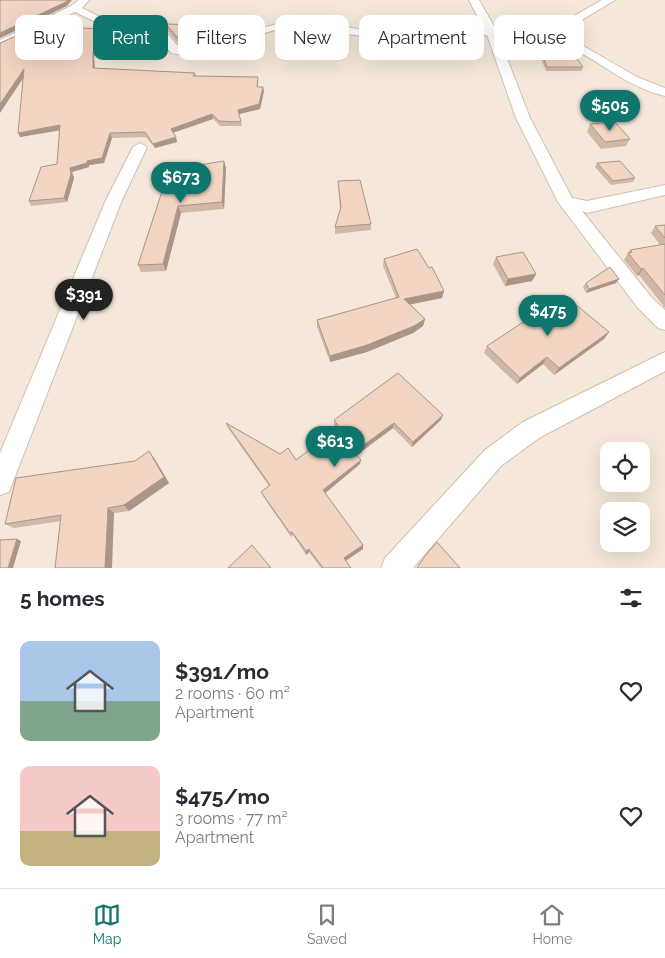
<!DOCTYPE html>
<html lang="en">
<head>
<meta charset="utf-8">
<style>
  body { margin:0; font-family:Raleway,sans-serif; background:#f2f2f3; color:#2b2b33; height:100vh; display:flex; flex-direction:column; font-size:19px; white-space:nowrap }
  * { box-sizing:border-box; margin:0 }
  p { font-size:16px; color:#7c7c81 }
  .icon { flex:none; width:28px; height:28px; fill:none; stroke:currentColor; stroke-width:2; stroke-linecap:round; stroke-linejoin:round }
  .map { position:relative; height:568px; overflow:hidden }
  .side { display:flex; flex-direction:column; background:#fff; flex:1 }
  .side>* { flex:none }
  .guide { position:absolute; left:15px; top:15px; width:635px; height:45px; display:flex; gap:10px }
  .tools { position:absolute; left:600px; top:442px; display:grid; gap:10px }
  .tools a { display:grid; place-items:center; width:50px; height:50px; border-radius:10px; background:#fff; box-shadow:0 5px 20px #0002; font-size:25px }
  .price { position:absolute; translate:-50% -42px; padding:0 11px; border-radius:18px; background:#0f766e; color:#fff; font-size:16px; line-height:32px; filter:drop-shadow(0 1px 2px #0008) }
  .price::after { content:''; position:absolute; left:50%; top:30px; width:15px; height:11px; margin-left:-8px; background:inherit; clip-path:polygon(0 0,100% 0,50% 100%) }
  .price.active { background:#222; color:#fff }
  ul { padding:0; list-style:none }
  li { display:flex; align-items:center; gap:15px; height:125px; padding:0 20px }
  li span { display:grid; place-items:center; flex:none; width:140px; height:100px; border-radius:10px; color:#555 }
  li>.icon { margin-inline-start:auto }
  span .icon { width:60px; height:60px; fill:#fffc; stroke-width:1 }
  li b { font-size:21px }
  h2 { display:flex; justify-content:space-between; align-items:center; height:60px; padding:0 20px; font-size:21px }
  .chip { padding:0 18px; border-radius:10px; background:#fff; box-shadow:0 5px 20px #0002; font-size:18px; line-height:45px }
  .chip.active { background:#0f766e; color:#fff }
  .tabs { display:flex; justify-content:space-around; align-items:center; height:70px; border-top:1px solid #e1e1e2; background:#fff; font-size:14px; color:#7c7c81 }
  .tabs a { display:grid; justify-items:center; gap:2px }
  .tabs .active { color:#0f766e }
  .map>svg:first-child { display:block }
</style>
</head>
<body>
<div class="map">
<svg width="665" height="568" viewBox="0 0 665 568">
  <rect width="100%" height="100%" fill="#fdf6ec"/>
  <path fill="#f5e8da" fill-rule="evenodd" d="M0 0H665V568H0ZM609 451H641V484H609ZM609 511H641V544H609Z"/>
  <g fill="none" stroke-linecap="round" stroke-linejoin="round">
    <defs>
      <g id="street">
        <path d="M79 0H89L82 8 108 21 133 19 160 25 178 46 199 45 288 21H311L363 30 484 29 469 0H479L495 28H527L546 32 602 0H615L557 35 573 40 637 77 665 88V96C627 87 600 61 566 45 545 35 520 35 498 35L530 118 572 198 587 201 665 185V195L587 213 582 211 652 298 665 310V330L658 328 638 308 558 202 516 118 487 35C446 36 405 39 365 36 339 35 315 24 289 27 253 32 208 62 171 53L152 30 133 25 106 27 75 12 0 48V40L71 6Z"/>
        <polygon points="140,143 147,147 122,200 9,492 0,495 0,453 106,200 133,147"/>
        <polygon points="665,352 665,371 539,438 501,466 413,568 381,568 385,558 485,450 523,422"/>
      </g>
    </defs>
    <use href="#street" stroke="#d1beb0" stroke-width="2"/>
    <use href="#street" fill="#fff" fill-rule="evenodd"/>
  </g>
  <g fill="#d1b7a8">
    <polygon points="59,22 53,27 164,44 165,49 94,56 95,68 195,73 196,76 258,81 258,87 264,91 260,109 239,114 242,126 220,126 213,119 173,133 177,142 155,148 146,137 112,138 104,163 89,165 89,167 72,172 74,178 67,202 31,206 29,201 57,164 60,130 20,137 23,78 0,43"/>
    <polygon points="166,24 203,32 204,42 179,44 168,31"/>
    <polygon points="536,38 583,67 582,71 546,71 534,41"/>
    <polygon points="590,124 630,139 626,146 601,149 587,132"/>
    <polygon points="597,163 635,178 633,182 611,185 595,167"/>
    <polygon points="226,168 224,209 181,213 166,271 141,272 138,265 169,170"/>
    <polygon points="338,181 371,224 371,230 335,234 335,227 340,210"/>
    <polygon points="665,225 665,308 639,275 637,276 624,260 630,250 660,245 651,233 655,226"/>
    <polygon points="496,257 536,274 532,281 505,286 493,264"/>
    <polygon points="384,259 444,291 442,298 410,304 425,319 423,326 413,333 367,352 330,362 317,327 317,320 396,298 383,266"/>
    <polygon points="619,279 616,283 586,293 583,287 586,283"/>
    <polygon points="609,332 604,339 554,375 543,364 517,384 484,353 487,346"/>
    <polygon points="334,420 441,420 412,447 393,428 357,455 360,464 325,493 363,549 346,560 351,568 321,568 309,552 306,555 293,535 291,537 263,496 261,492 269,486 228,428 226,423 280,454 296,460 336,429 334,425"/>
    <polygon points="154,458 169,483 129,511 14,528 5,524"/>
  </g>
  <g fill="#aa9588">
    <polygon points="67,0 72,0 67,6 0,38 0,33"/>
    <polygon points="57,18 59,22 49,32 47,27"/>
    <polygon points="164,44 165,49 94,56 95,72 93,68 93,52"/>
    <polygon points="24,69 26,74 0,113 0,104"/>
    <polygon points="263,87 264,91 260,109 239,114 238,110"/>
    <polygon points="212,114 213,119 172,133 171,129"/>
    <polygon points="60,125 62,130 20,137 18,133"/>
    <polygon points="110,133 112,138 104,163 89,165 89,167 72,172 74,178 67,202 64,198 70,168 87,161"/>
    <polygon points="176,137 177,142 155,148 153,144"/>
    <polygon points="224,161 226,168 224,209 222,202"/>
    <polygon points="178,206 181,213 166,271 163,264"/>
    <polygon points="643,268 639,275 637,276 641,269"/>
    <polygon points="536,274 532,281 505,286 508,279"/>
    <polygon points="619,279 616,283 586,293 589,289"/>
    <polygon points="444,291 442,298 403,306 404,299"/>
    <polygon points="425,319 423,326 413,333 367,352 330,362 330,356"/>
    <polygon points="609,332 604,339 554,375 559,368"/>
    <polygon points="547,357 543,364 517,384 520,378"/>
    <polygon points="443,415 441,420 412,447 413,442"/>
    <polygon points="394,423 393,428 354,457 354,452"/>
    <polygon points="149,451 154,458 169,483 129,511 124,505"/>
    <polygon points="361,460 360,464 323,495 323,490"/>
    <polygon points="108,508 114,513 112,568 105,568"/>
    <polygon points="17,539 21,541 13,568 8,568"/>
    <polygon points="363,545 363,549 344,562 344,558"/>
    <polygon points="309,549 309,552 306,555 306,551"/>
  </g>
  <g fill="#f3d5c3" stroke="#aa9588">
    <polygon points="0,0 67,0 66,2 0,33"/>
    <polygon points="57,18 47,27 111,29 113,26 147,27 164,44 93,52 93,68 195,73 193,76 258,77 257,87 263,87 259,104 238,110 241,122 219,121 212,114 171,129 176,137 153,144 145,132 110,133 102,158 87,161 87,163 70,168 71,174 64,198 29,201 41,167 57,164 60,125 18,133 24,69 0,104 0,43"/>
    <polygon points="166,24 202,25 202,35 177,37"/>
    <polygon points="536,38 554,38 564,42 583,67 547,67"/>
    <polygon points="615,122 630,139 605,142 590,124"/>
    <polygon points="224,161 222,202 178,206 163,264 138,265 169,170"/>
    <polygon points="620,161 635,178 613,181 597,163"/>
    <polygon points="360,180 371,224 335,227 341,207 338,181"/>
    <polygon points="665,225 665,238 655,226"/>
    <polygon points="665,244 665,295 643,268 641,269 628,253 632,252 630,250"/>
    <polygon points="417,249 429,268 432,267 444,291 404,299 425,319 414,326 367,345 330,356 317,320 399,297 384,259"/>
    <polygon points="523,252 536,274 508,279 496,257"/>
    <polygon points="610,267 619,279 589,289 586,283"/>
    <polygon points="564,295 609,332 559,368 547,357 520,378 487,346"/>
    <polygon points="398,373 443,415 413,442 394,423 354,452 361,460 323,490 363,545 344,558 351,568 323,568 309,549 306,551 292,532 290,533 261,492 270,485 226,423 280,454 288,448 296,460 339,427 334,420"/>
    <polygon points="149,451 164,477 124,505 108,508 105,568 55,568 61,515 5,524 16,478 135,461"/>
    <polygon points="17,539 8,568 0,568 0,540"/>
    <polygon points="437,542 460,568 417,568 425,556"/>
    <polygon points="252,545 271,568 228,568"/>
  </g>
</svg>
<div class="tools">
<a><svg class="icon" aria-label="locate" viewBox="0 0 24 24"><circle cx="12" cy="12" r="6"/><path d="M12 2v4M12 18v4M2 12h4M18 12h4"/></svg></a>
<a><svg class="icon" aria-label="layers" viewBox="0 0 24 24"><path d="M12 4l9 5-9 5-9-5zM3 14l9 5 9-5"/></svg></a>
</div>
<b class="price" style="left:610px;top:132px">$505</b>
<b class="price" style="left:181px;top:204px">$673</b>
<b class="price active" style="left:84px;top:321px">$391</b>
<b class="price" style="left:548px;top:337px">$475</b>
<b class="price" style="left:335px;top:468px">$613</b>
<div class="guide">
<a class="chip">Buy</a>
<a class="chip active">Rent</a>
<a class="chip">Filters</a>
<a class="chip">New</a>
<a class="chip">Apartment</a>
<a class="chip">House</a>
</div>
</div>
<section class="side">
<h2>5 homes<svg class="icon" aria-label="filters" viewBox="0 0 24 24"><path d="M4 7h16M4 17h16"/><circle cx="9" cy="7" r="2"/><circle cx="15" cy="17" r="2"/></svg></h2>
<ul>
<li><span style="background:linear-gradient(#a9c7e8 60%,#7fa58c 0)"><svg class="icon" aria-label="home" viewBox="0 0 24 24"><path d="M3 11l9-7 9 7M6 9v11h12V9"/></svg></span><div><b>$391/mo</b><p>2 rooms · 60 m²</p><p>Apartment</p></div><svg class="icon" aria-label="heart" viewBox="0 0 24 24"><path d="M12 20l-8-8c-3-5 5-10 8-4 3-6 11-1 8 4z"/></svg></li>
<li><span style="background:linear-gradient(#f6c9c9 65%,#c2b280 0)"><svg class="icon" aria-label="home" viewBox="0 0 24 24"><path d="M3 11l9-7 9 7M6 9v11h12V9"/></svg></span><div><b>$475/mo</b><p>3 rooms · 77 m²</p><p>Apartment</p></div><svg class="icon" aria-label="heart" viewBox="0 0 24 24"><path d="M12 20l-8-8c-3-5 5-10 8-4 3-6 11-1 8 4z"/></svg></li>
</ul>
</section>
<nav class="tabs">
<a class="active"><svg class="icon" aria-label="map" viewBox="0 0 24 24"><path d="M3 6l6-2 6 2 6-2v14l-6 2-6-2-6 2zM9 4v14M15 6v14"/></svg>Map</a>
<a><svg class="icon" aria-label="saved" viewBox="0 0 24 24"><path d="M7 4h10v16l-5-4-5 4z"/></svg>Saved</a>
<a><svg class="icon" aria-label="home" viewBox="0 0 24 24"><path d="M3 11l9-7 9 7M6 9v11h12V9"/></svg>Home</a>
</nav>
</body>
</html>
